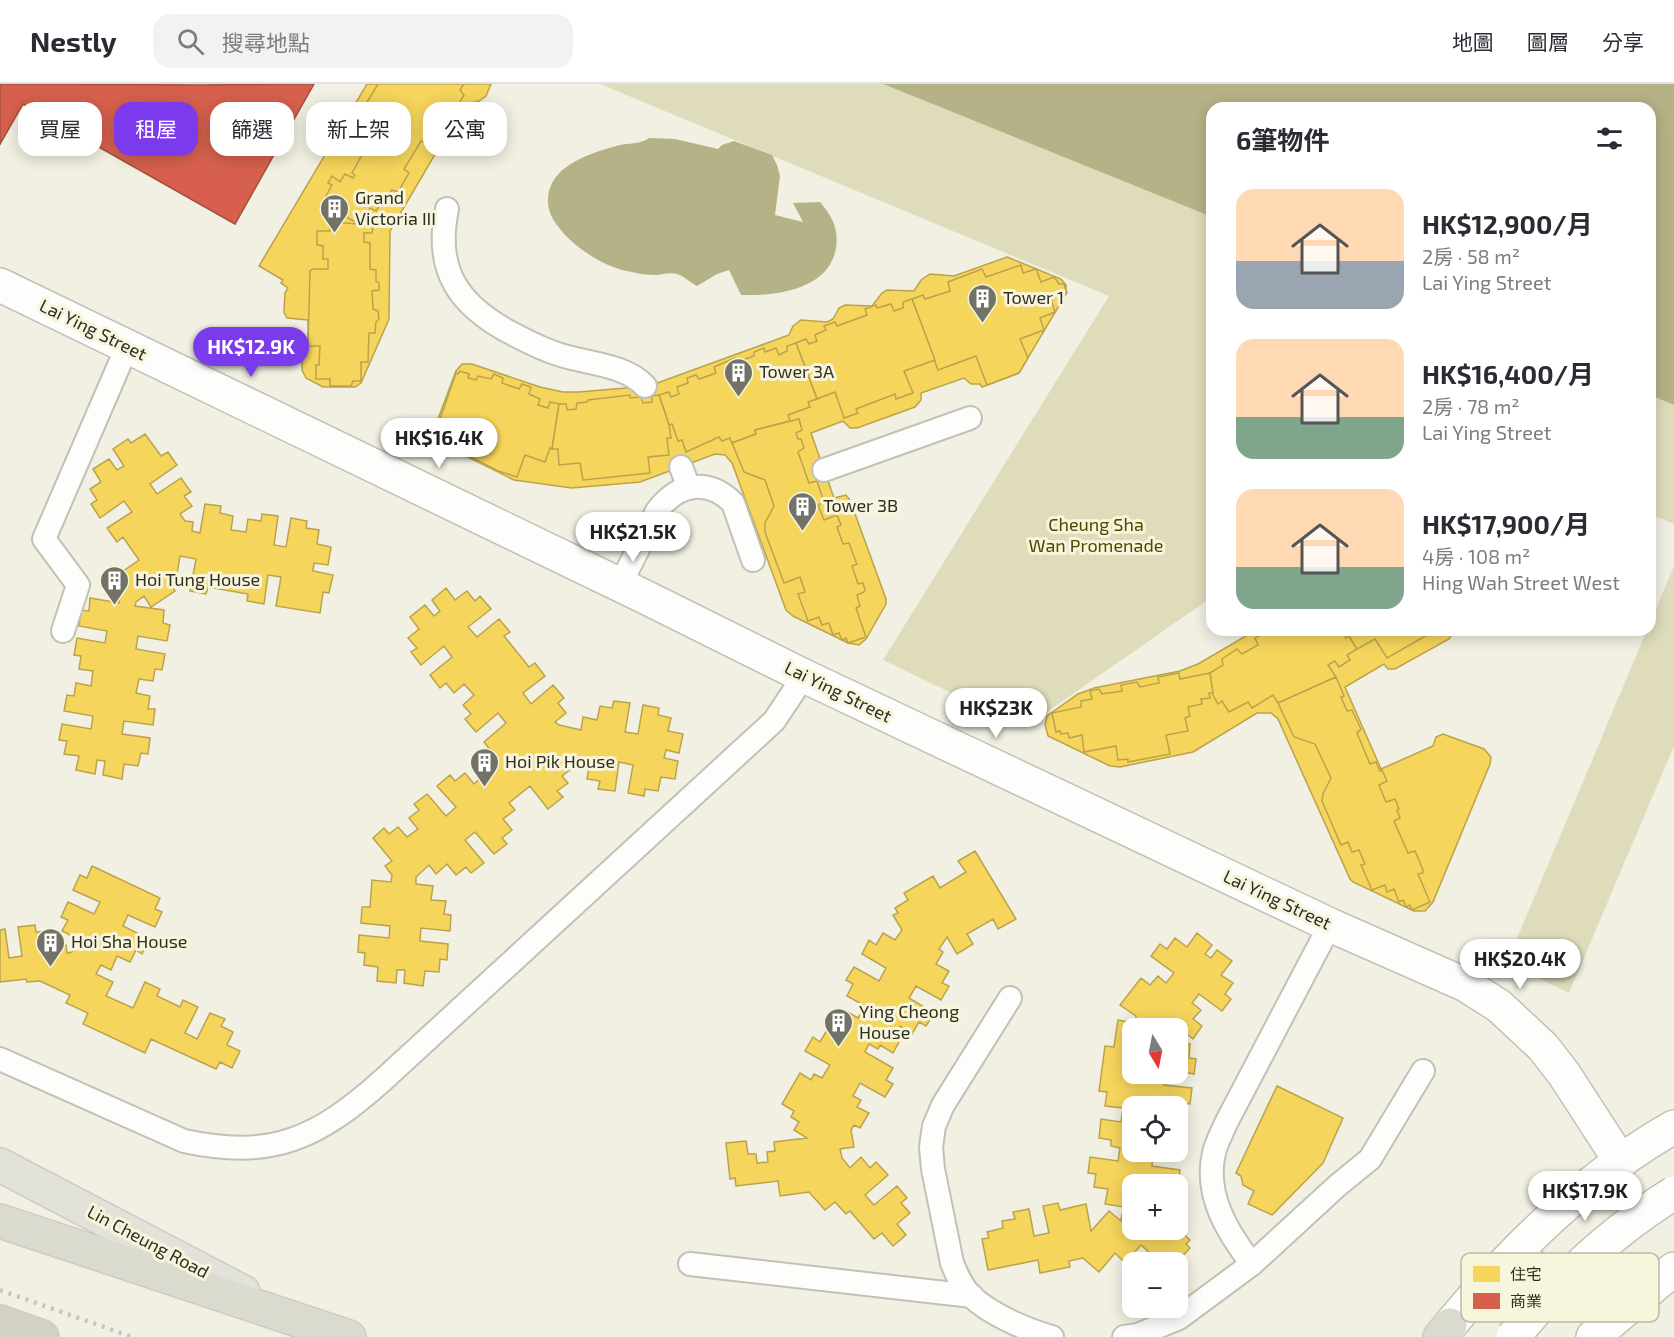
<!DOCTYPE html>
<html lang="zh-TW">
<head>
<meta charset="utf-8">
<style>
  body { margin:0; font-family:"Exo 2","Noto Sans TC",sans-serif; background:#f2f2f3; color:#2b2b33; height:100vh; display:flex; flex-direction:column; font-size:22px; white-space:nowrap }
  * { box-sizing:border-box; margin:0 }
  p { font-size:20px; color:#7c7c81 }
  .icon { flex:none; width:33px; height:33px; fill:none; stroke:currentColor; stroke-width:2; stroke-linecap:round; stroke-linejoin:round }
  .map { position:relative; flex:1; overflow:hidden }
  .panel { position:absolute; left:1206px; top:18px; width:450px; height:534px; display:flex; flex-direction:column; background:#fff; border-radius:18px; box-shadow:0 3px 15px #0003 }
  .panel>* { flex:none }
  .hud { position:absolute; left:18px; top:18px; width:570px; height:54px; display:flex; gap:12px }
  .needle { width:39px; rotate:170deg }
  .fabs { position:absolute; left:1122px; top:934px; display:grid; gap:12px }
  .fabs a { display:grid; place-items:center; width:66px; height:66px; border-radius:12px; background:#fff; box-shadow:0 3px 15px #0003; font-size:30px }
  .price { position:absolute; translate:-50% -51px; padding:0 14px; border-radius:21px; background:#fff; color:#222; font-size:20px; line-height:39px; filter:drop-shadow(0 2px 3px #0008) }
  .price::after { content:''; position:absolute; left:50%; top:36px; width:18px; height:14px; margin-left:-9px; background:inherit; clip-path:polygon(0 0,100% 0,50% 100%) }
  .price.selected { background:#7c3aed; color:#fff }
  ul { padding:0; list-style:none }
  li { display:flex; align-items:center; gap:18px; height:150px; padding:0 30px }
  li span { display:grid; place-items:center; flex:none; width:168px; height:120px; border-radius:18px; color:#555 }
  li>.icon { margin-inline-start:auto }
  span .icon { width:72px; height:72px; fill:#fffc; stroke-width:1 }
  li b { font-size:26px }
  h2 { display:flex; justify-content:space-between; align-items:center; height:72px; padding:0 30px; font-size:26px }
  .pill { padding:0 21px; border-radius:18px; background:#fff; box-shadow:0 3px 15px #0003; font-size:21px; line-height:54px }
  .pill.selected { background:#7c3aed; color:#fff }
  header { display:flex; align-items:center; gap:36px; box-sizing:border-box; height:84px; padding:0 30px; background:#fff; border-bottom:2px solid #e1e1e2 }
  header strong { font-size:28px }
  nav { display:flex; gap:33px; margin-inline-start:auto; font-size:21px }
  .search { width:420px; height:54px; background:#f2f2f3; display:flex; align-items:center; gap:15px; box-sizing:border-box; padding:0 21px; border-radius:18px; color:#7c7c81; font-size:22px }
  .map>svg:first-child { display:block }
</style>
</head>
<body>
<header>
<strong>Nestly</strong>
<div class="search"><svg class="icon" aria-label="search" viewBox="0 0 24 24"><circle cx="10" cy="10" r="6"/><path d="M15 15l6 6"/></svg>搜尋地點</div>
<nav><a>地圖</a><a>圖層</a><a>分享</a></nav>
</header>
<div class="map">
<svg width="1674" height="1253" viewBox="0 0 1674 1253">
  <rect width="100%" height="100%" fill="#f1f0e2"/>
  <g fill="#dedcba">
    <polygon points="600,0 883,0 1212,133 1212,513 1024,644 883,576 1109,212"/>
    <polygon points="1650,311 1674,321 1674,440 1650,430"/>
    <polygon points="1674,482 1674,662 1569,909 1507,878 1647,546 1650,546 1650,539"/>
  </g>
  <g fill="#b6b287">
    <polygon points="883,0 1674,0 1674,321 1650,311 1650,24 1212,24 1212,133"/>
    <path d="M649 54 675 55 718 65 722 61 734 57 772 71 777 81 780 92 775 131 803 138 793 119 820 118C832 132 839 145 836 164 829 206 776 212 741 211L729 186 717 190 697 202C691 199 684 192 677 190 671 188 661 191 655 191 647 191 639 190 632 188 607 184 583 169 565 151 557 141 549 133 548 119 547 105 554 92 565 84 581 72 601 66 620 61 631 59 641 60 649 54Z"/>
  </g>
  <g fill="#f6d55c" stroke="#baa34c" stroke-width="1.5">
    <polygon points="0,0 182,0 204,12 211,0 302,0 275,47 284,52 235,140 23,20 0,60"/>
    <polygon points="367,0 491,0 486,12 479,17 467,20 461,26 390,147 389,235 361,299 355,303 323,303 306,294 302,286 302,255 308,255 308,236 287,234 284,228 285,209 288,204 281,199 283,196 259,182"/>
    <polygon points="378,0 464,0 460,6 464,11 453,30 448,27 440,40 444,44 439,53 432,51 427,59 421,57 404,85 409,89 398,108 392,106 383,120 381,119 376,127 370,124 365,132 372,136 369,143 359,140 332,125 336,118 326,112 332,101 328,99 332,92 340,98 345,90 353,94 355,91 352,89 373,51 361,43 371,25 366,20"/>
    <polygon points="329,138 359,140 373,143 372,149 364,149 364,158 370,159 370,185 376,186 376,197 379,199 379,206 372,207 373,225 378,227 379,235 376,238 375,249 369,249 368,278 361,278 361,297 353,297 351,302 330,302 330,295 316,295 316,281 319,281 320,262 308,262 310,187 313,185 328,185 328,175 323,175 323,162 317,161 317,147 330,147"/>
    <polygon points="1007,173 1061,195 1066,201 1066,210 1019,289 982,303 980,300 971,300 964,294 921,309 921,316 915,323 857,344 850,344 843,337 811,349 834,414 846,411 850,416 886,515 886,520 866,555 859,561 848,559 793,532 786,526 732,379 725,371 715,370 640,398 572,404 514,396 443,361 436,353 438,335 456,287 462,280 472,280 540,303 563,308 579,308 649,302 789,251 793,242 801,236 827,238 833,235 839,224 845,221 872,222 882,209 887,206 914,207 921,196 930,190 954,192"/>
    <polygon points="1021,181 1023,189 1036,185 1041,198 1054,193 1059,200 1064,200 1067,209 1051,215 1055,228 1040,234 1044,246 1020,255 1028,274 1019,289 987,301 976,272 938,286 912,215 923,211 925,215 950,207 948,198 982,185 986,193"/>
    <polygon points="912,215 935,276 904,287 913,309 896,315 895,310 856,325 858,329 844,334 835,308 817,315 796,259 806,255 809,260 817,257 815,251 826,246 824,242 835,238 837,242 867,231 865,225 876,221 877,224 891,220 894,227 903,224 903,218"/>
    <polygon points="796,259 817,315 808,318 810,323 788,331 790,337 755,346 756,350 732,359 730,354 722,357 719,353 686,368 682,356 678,357 672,340 669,341 659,311 669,308 671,313 679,310 677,303 688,299 687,294 696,291 699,295 716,289 714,283 735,274 737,278 754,272 754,268 764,264 765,268 776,264 779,271 787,267 787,262"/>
    <polygon points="460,287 469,290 468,294 476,296 478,292 491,295 494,290 503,294 502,299 519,305 522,300 531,303 529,310 540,315 538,321 548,324 550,318 559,320 552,365 550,364 545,378 525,371 517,393 498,387 452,363 457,348 438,341 456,289 458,290"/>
    <polygon points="630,311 630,314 641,313 643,319 652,318 652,312 659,311 669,341 671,354 667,354 669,371 648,373 650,389 583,396 580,379 559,381 558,365 552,365 559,320 566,320 567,326 576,325 577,319 587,318 588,316"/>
    <polygon points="799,335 802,346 796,349 798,355 801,355 804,364 798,368 809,399 817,397 824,418 818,421 824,436 837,431 841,441 837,443 843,460 849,459 856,478 857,480 852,482 858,500 863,499 865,506 864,508 857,511 860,522 856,524 866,553 848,559 846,554 842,556 839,549 833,551 829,539 822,541 819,533 808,537 798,510 805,508 800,493 784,499 765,448 765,439 774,422 765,396 744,388 732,359 756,350 755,346"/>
    <polygon points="145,350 161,372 168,368 177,381 150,400 157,410 181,394 191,408 184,412 192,422 180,430 185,437 193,438 192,447 200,449 205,420 221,422 220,429 233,432 231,446 246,448 248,435 261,437 262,430 278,432 274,461 286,463 291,434 307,437 306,444 319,446 317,460 331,463 328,481 314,479 313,487 333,491 329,509 323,508 320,529 276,522 281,493 268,491 264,520 247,517 248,510 208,503 206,510 190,507 196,475 180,472 177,490 168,496 175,507 151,523 144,512 136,518 135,522 164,526 163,539 170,541 167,557 138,552 136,565 165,570 162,586 155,585 153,597 139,595 136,609 150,612 148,625 155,625 153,641 124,637 122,650 150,654 148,670 141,669 138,682 124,680 122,695 103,691 105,677 97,676 95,690 76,686 79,672 64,670 67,657 59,656 62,640 91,645 93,632 64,627 67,611 74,612 76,599 91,602 93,587 79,585 81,572 74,571 77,554 105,559 107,547 79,542 81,526 89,527 90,514 119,519 122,501 116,492 139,476 123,453 117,458 107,444 132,428 124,417 100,434 91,420 97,416 90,405 101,398 93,385 109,375 117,386 124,382 113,365 128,355 131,359"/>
    <polygon points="446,504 455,516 467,507 475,517 480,512 491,525 468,543 477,553 499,535 510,548 504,552 529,583 535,579 545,592 523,609 531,620 553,601 564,614 558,619 566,629 555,638 559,641 581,646 583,633 597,636 600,622 612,624 614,617 630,619 625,648 638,650 643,621 659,624 658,631 671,634 668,647 683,650 679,669 666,666 664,674 678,677 675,695 661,693 658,707 645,705 644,712 628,709 633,681 619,678 615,707 598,705 600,697 587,695 590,678 576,675 575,682 562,692 568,699 557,707 563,713 548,725 530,702 509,719 515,726 503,735 512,746 502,754 507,760 494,770 475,748 465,756 484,779 471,789 466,783 456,791 447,780 436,790 429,781 416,793 416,800 433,802 431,816 446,817 444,830 451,831 450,847 421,844 420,857 448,860 447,876 440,875 439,888 425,887 423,902 404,899 405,886 397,886 396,899 377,897 378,883 364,881 365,869 358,868 359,851 389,854 390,842 361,839 362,823 370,823 372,796 391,798 392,791 385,782 392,777 373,754 384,744 389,750 398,743 407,753 418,745 409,734 419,726 414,720 427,710 446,732 456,723 437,702 450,691 455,697 465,689 474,700 485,690 476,680 491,667 484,658 506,639 498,629 476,648 465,635 471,630 463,621 474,611 464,600 454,609 446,599 440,604 430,591 452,573 444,562 421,581 411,568 417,564 408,554 419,545 410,533 425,521 434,532 440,527 432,516"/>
    <polygon points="1256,546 1455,546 1449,555 1395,585 1388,585 1384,580 1345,603 1381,685 1433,662 1436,653 1443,650 1484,665 1491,673 1490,680 1433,818 1425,827 1414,827 1353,798 1350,795 1278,635 1271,629 1257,629 1193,668 1120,683 1110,682 1048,652 1045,641 1047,632 1078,610 1094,604 1180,587 1198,580"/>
    <polygon points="1261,546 1342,546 1346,554 1349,552 1357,565 1347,571 1350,576 1339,583 1335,577 1328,581 1336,593 1278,619 1273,611 1252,624 1248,618 1229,628 1222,617 1218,620 1213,611 1210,589 1223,581 1222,575 1237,565 1242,570 1258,561 1255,554 1264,549"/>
    <polygon points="1342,546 1436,546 1387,574 1375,555 1357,565 1349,552 1346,554"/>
    <polygon points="1179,589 1180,595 1210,589 1213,609 1209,609 1210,614 1201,615 1202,620 1188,623 1190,632 1185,634 1188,647 1166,651 1170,670 1128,678 1128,675 1118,676 1116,662 1084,668 1082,651 1069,654 1068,649 1061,650 1060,647 1056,648 1052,629 1081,623 1081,617 1092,615 1090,607 1099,605 1102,610 1122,607 1121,601 1137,598 1140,603 1159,599 1158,593"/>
    <polygon points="1336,593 1344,612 1341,613 1347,627 1352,626 1361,645 1357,649 1370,680 1376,678 1380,687 1382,686 1387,697 1379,701 1386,718 1395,715 1399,725 1397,726 1400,734 1394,737 1408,769 1415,767 1423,786 1423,789 1418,790 1430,818 1412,826 1410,821 1406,823 1403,816 1399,818 1394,805 1387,808 1385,801 1372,806 1361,781 1365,780 1359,766 1352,768 1348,758 1341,761 1322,717 1323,710 1331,694 1315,660 1294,653 1278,619"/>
    <polygon points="975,767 1016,835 998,845 993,835 967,850 973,860 957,870 947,853 939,865 943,868 936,880 949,887 942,899 949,902 941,916 916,902 909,914 934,929 926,942 919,938 912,950 900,942 893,954 899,958 893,969 880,961 878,965 869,960 865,968 893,984 886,996 893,1000 885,1013 860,999 853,1012 861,1016 857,1023 869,1029 860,1044 854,1041 851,1046 854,1063 840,1065 842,1074 850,1084 861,1073 870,1084 876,1078 888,1091 865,1111 874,1121 897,1102 907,1114 901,1119 910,1129 897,1140 906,1151 893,1162 882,1149 874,1155 850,1127 846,1130 835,1118 825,1126 809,1108 780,1112 778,1097 736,1102 735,1094 730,1095 726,1059 746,1057 748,1070 756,1070 757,1079 768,1078 767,1068 775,1067 774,1058 807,1054 794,1046 799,1038 791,1033 794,1027 782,1020 800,989 811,996 814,990 822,994 830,981 805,967 813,953 820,958 827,946 840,954 847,942 840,938 846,927 858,934 861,929 870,934 874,927 847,912 853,900 846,896 854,883 879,897 886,884 862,870 869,856 876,861 883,849 895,856 902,846 893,831 898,829 895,824 908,816 904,809 933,792 940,804 966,788 958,777"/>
    <polygon points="92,782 160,814 155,825 162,828 155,843 128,831 123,842 149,855 142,870 136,866 130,878 117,872 111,886 101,881 96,890 113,898 106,912 133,924 145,898 160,905 157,912 180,923 183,916 198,923 185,949 197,955 210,929 225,935 221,942 233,948 227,961 240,967 232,984 220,978 216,985 151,955 145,969 83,940 88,929 66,919 70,911 40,897 27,898 26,895 0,898 0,846 5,845 9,874 22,872 18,843 35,841 36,848 49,847 51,863 66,861 67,869 72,868 78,855 62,847 68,836 61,833 68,818 94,830 100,818 73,806 80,791 87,794"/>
    <polygon points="1197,849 1212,861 1205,870 1211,874 1217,866 1232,877 1221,891 1233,899 1225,910 1231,915 1222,927 1199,910 1192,919 1201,926 1193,935 1202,942 1193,955 1171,937 1166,945 1132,945 1132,990 1165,990 1164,1001 1192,1004 1190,1020 1182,1019 1180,1032 1178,1032 1178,1023 1132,1023 1132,1068 1154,1068 1152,1082 1180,1086 1178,1101 1132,1101 1132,1146 1178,1145 1190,1156 1186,1160 1190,1164 1176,1179 1161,1179 1141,1161 1125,1179 1115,1169 1099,1188 1083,1174 1069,1177 1070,1183 1040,1189 1038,1176 988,1186 982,1155 989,1154 987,1148 1003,1144 1002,1137 1015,1135 1013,1128 1029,1125 1034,1152 1049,1149 1043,1122 1058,1119 1060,1126 1086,1120 1091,1147 1109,1127 1121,1137 1121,1135 1124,1123 1105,1120 1108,1105 1094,1103 1096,1090 1088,1089 1090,1073 1118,1077 1120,1064 1111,1062 1111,1056 1099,1054 1101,1035 1121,1038 1123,1024 1105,1022 1107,1008 1099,1007 1105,962 1114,963 1118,936 1135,939 1136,932 1120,921 1141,894 1150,901 1158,892 1166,899 1174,889 1151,872 1160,860 1167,865 1175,854 1187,863"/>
    <polygon points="1178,959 1190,960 1189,974 1196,975 1194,990 1178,987"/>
    <polygon points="1277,1002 1343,1034 1323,1079 1272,1131 1248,1120 1254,1107 1243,1101 1241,1092 1236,1089"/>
  </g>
  <polygon fill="#d6604d" stroke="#a45141" stroke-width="1.5" points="0,0 200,1 314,0 235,140 23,20 0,60"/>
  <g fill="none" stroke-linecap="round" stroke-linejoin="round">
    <defs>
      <g id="service">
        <path d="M447 125C434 187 459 222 513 250 530 259 546 267 564 272 591 280 625 281 645 302"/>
        <polyline points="681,383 689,404"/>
        <polyline points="824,386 970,334"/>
        <path d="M620 501 657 427C678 399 708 394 733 419L753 476"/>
        <polyline points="63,547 78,501 44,455 127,263"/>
        <path d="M1010 914 943 1021 934 1042 931 1063 933 1085 952 1179C957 1191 962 1203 971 1212 990 1230 1026 1246 1052 1253"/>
        <path d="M0 975 184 1057C273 1076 318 1054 383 996L774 637 804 592"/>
        <polyline points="1521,1163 1537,1180"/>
        <polyline points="690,1180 972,1212"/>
        <path d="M1252 1180C1228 1149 1204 1111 1214 1069 1216 1059 1222 1049 1226 1039L1330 841"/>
        <polyline points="1124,1253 1138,1251 1179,1234 1252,1180 1337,1102 1370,1075 1423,987"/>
      </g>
      <polyline id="minor" points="0,201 641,511 804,592 1330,841 1466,901 1499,922 1543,963 1564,990 1621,1078"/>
      <g id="tertiary">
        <path d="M1450 1241C1513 1165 1587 1092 1674 1043"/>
        <polyline points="1593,1253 1674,1185"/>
      </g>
      <polyline id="primary" points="0,1081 243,1208"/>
      <g id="trunk">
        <polyline points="0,1137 349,1253"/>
        <polyline points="1440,1253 1450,1241"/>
      </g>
      <polyline id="motorway" points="0,1238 42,1253"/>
    </defs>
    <use href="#service" stroke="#c2c1b7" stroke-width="26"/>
    <use href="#minor" stroke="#c2c1b7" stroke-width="36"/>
    <use href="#tertiary" stroke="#c2c1b7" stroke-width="36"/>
    <use href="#primary" stroke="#cdccc5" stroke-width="36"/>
    <use href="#trunk" stroke="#cdccc5" stroke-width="36"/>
    <use href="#motorway" stroke="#cdccc5" stroke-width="36"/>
    <use href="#service" stroke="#fdfdfb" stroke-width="22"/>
    <use href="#minor" stroke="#fdfdfb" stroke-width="33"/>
    <use href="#tertiary" stroke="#fdfdfb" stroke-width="33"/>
    <use href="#primary" stroke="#e3e2da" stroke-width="33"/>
    <use href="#trunk" stroke="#dadacf" stroke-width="33"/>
    <use href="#motorway" stroke="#d2d1c4" stroke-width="33"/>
    <polyline stroke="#c5c5c2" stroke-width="4.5" stroke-dasharray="3 6" stroke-linecap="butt" points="0,1206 132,1253"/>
    <defs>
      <path id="tertiary-bridge" d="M1513 1253C1558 1198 1614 1146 1674 1109"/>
    </defs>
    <use href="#tertiary-bridge" stroke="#c2c1b7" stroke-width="36" stroke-linecap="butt"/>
    <use href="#tertiary-bridge" stroke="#fdfdfb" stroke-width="33"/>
  </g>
  <defs>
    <symbol id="building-pin" viewBox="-11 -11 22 30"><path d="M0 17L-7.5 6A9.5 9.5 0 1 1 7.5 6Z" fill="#737267" stroke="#f7f5dc"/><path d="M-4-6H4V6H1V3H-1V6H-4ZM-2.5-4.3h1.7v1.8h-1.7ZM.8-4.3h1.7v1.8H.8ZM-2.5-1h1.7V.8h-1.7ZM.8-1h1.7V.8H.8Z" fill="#fff"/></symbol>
  </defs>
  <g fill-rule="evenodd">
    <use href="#building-pin" x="318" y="108" width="33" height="45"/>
    <use href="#building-pin" x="966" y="198" width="33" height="45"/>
    <use href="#building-pin" x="722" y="272" width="33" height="45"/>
    <use href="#building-pin" x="786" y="406" width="33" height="45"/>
    <use href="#building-pin" x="98" y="480" width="33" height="45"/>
    <use href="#building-pin" x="468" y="662" width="33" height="45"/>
    <use href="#building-pin" x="34" y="842" width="33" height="45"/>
    <use href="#building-pin" x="822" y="922" width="33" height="45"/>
  </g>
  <g text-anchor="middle" stroke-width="6" stroke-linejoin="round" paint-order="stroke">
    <g font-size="18" fill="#2f2e25" stroke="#f7f5dc" text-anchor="start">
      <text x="355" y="120">Grand<tspan x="355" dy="21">Victoria III</tspan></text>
      <text x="1003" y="220">Tower 1</text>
      <text x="759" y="294">Tower 3A</text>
      <text x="823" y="428">Tower 3B</text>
      <text x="135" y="502">Hoi Tung House</text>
      <text x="505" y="684">Hoi Pik House</text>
      <text x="71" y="864">Hoi Sha House</text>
      <text x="859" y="934">Ying Cheong<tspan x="859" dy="21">House</tspan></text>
    </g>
    <g font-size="18" fill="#2f2e25" stroke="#f7f5dc">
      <text transform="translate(93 246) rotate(26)" y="6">Lai Ying Street</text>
      <text transform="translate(838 608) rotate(26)" y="6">Lai Ying Street</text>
      <text transform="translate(1277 816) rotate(25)" y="6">Lai Ying Street</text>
      <text transform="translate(148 1158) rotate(28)" y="6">Lin Cheung Road</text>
    </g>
    <g font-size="18" fill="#4d4800" stroke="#f7f5dc">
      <text x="1096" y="447">Cheung Sha<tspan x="1096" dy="21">Wan Promenade</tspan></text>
    </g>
  </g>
  <rect x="1461" y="1169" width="198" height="69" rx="9" fill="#f7f5dc" stroke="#bbb9a5" stroke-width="1.5"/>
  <rect x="1473" y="1182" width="27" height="16" fill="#f6d55c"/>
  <rect x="1473" y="1209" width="27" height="16" fill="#d6604d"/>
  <g font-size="16" fill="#2f2e25">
    <text x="1510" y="1196">住宅</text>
    <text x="1510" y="1223">商業</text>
  </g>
</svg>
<div class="fabs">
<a><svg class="needle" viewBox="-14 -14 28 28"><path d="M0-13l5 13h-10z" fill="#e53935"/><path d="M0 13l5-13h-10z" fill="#7c7c81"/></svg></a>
<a><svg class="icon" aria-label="locate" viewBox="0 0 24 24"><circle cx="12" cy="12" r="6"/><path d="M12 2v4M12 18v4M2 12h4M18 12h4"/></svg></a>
<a>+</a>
<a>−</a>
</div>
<b class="price selected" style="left:251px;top:294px">HK$12.9K</b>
<b class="price" style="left:439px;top:385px">HK$16.4K</b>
<b class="price" style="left:633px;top:479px">HK$21.5K</b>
<b class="price" style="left:996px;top:655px">HK$23K</b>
<b class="price" style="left:1520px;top:906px">HK$20.4K</b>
<b class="price" style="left:1585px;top:1138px">HK$17.9K</b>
<div class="hud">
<a class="pill">買屋</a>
<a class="pill selected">租屋</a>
<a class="pill">篩選</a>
<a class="pill">新上架</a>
<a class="pill">公寓</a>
</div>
<section class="panel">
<h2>6筆物件<svg class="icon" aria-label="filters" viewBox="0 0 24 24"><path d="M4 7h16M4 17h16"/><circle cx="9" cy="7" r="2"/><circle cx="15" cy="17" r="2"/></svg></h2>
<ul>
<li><span style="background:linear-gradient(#ffd9b3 60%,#9aa5b1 0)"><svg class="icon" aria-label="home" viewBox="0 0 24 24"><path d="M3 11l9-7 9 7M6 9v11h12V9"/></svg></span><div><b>HK$12,900/月</b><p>2房 · 58 m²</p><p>Lai Ying Street</p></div></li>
<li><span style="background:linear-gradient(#ffd9b3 65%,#7fa58c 0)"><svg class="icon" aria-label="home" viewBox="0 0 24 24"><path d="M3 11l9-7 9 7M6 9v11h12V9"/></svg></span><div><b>HK$16,400/月</b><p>2房 · 78 m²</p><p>Lai Ying Street</p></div></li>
<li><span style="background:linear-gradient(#ffd9b3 65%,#7fa58c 0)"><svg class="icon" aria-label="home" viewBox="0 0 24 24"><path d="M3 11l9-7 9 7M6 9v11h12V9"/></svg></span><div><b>HK$17,900/月</b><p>4房 · 108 m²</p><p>Hing Wah Street West</p></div></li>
</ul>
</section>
</div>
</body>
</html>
